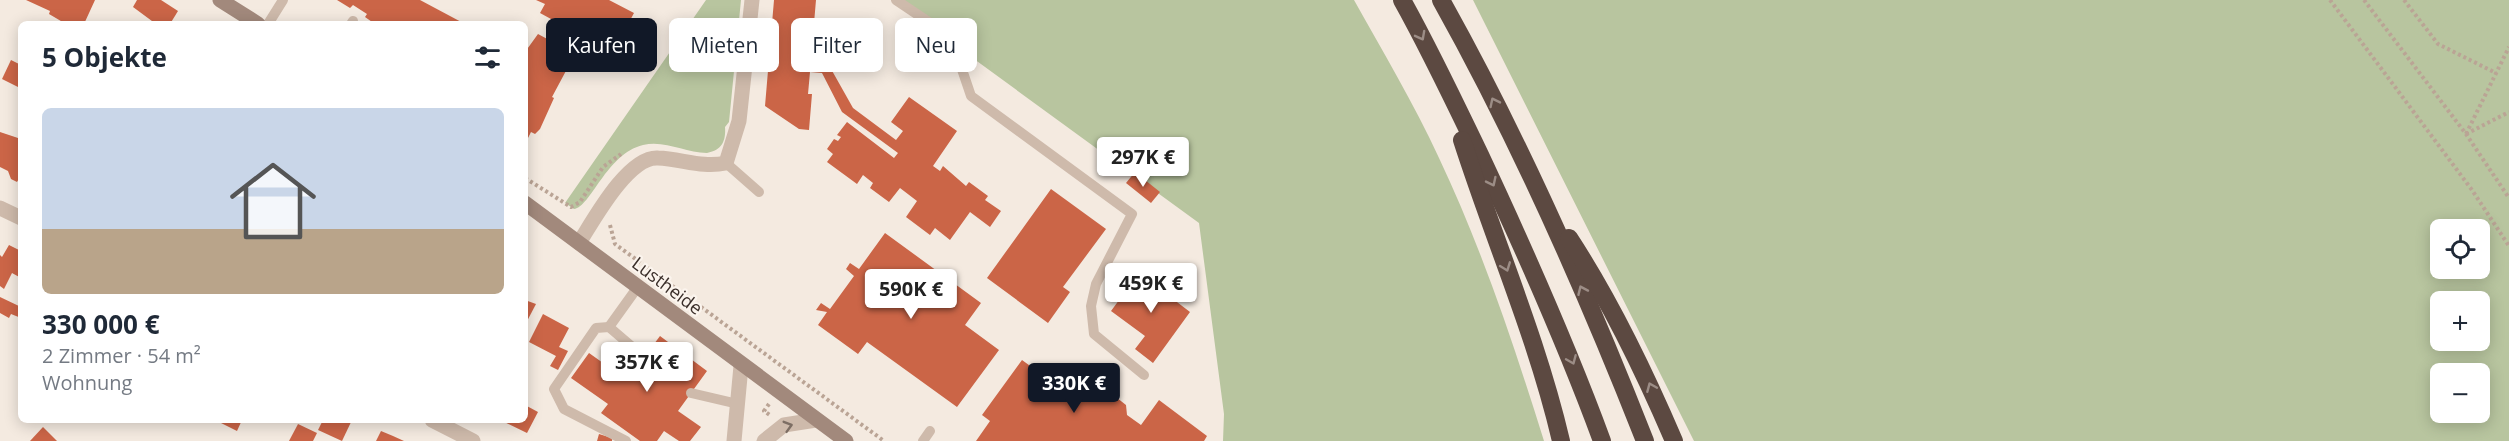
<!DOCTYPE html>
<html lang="de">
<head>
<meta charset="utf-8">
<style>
  body { margin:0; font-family:"Open Sans",sans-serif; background:#f2f2f3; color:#1f2937; height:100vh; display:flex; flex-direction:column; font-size:22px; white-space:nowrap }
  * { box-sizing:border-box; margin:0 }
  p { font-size:20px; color:#747a83 }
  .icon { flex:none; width:33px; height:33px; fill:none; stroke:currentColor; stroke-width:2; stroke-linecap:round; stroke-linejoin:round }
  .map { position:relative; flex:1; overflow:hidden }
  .side { position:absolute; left:18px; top:21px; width:510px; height:402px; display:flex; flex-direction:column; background:#fff; border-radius:9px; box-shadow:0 3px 15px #0003 }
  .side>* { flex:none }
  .top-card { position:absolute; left:546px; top:18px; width:570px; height:54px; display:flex; gap:12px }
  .controls { position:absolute; left:2430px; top:219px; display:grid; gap:12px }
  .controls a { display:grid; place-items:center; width:60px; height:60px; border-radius:9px; background:#fff; box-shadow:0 3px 15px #0003; font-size:30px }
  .price { position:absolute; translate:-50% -51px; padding:0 14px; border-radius:6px; background:#fff; color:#222; font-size:20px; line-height:39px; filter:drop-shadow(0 2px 3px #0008) }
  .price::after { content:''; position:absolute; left:50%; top:36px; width:18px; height:14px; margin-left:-9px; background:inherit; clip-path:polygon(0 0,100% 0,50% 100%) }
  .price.current { background:#111827; color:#fff }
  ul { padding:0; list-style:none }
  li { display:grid; align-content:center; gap:12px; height:318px; padding:0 24px }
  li+li { border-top:2px solid #e0e1e3 }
  li span { display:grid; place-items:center; height:186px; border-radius:9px; color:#555 }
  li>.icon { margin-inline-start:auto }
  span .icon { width:108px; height:108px; fill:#fffc; stroke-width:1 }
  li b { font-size:26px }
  h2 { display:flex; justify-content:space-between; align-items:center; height:72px; padding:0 24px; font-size:26px }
  .tag { padding:0 21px; border-radius:9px; background:#fff; box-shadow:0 3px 15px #0003; font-size:21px; line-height:54px }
  .tag.current { background:#111827; color:#fff }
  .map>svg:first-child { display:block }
</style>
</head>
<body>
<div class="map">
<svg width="2509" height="441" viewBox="0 0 2509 441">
  <rect width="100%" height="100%" fill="#f4eae0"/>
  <g fill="#b8c59f" fill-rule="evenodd">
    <path d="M706 0H741L729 122 725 127C726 141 722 150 707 153 685 153 666 140 643 145 606 154 591 207 574 209L565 203Z"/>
    <path d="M893 0H1354C1383 52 1414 104 1439 158 1482 249 1514 345 1544 441H1223L1224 414 1199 223Z"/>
    <path d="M1473 0H2509V441H1694ZM2440 230H2480V268H2440ZM2440 302H2480V340H2440ZM2440 374H2480V412H2440Z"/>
  </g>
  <g fill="#cb6547">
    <polygon points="26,0 95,0 84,24 66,24 49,14 50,11"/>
    <polygon points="137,0 161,0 178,11 170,24 156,24 133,7"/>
    <polygon points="337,0 420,0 465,24 375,24 365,17 367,14 353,5 350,8"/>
    <polygon points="536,0 609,0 634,13 613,52 570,29 566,36 576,41 570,52 575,54 552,97 554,98 540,129 535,134 531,132 525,144 525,52 538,34 551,41 556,31 561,33 562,29 562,25 540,13 545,4"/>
    <polygon points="774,0 816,0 811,58 826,60 853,108 896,140 903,131 891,122 909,97 957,131 933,166 940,171 943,166 966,186 969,182 988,196 985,200 1001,211 990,227 970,212 950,240 935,228 930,235 906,217 917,201 900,188 889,202 870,188 873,183 863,175 857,184 827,162 833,154 827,149 834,139 838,141 841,137 837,135 847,122 894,158 898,153 842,112 822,73 810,72 808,94 812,94 809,130 799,129 765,106"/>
    <polygon points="11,60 21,65 20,88 2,79"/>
    <polygon points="0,132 21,139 21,175 17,182 11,179 8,171 0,167"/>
    <polygon points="1135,172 1160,192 1151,203 1126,183"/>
    <polygon points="1051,189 1106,229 1063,287 1070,292 1048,323 987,278"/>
    <polygon points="885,233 981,303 965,325 999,350 957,407 867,342 858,354 818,325 827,312 816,310 821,303 830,309 854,276 846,269 850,263 859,269"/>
    <polygon points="9,245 21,251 21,278 12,273 4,289 0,286 0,255 2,257"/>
    <polygon points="1142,269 1177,295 1173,299 1190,312 1153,363 1135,349 1145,336 1111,311"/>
    <polygon points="0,297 21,307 21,318 11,314 9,318 0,313"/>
    <polygon points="525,300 536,304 525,325"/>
    <polygon points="543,314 569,328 559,347 568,351 558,370 550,366 556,356 529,342"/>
    <polygon points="660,336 707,371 678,411 701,427 690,441 679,441 664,431 657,441 640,441 601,413 608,404 571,378 589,353 627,380"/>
    <polygon points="1022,360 1063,390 1074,375 1098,392 1107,390 1126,405 1127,415 1141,425 1159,400 1207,436 1204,441 976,441 990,421 982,415"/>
    <polygon points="525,405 538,412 527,433 500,420 525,420"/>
    <polygon points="215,420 242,420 237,431"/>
    <polygon points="323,420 352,420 342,441 318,430"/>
    <polygon points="298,424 317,433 313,441 289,441"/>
    <polygon points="43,427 57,441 30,441"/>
    <polygon points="381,431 393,436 404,441 376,441"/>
    <polygon points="599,434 612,438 612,441 597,441"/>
  </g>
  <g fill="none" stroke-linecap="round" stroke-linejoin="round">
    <g stroke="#baa495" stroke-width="4" stroke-dasharray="3 3" stroke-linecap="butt">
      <polyline points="2330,0 2472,190 2509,246"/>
      <polyline points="2364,0 2466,134 2509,198"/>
      <polyline points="2404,0 2438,44 2496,73"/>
      <polyline points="2466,134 2509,47"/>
      <polyline points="2466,134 2509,112"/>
      <polyline points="525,178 571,207 580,202 603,167 621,154"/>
      <polyline points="610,225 615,244 884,441"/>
      <polyline points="769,404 764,411 771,416"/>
    </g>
    <g stroke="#cebaab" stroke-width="10">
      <polyline points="896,0 951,37 971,96 1132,214 1096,284 1091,306 1094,334 1144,375"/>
      <polyline points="268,24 283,0"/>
      <polyline points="351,24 353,21"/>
      <polyline points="726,163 759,192"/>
      <polyline points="637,288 609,327 644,357"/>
      <polyline points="609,327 596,328 554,389 564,409 626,441"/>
      <polyline points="691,393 738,404"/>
      <polyline points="923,441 930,431"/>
    </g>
    <g stroke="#cebaab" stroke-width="15">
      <polyline points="0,208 21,218"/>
      <path d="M579 243C593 221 628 156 658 158 682 159 702 168 726 163L739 121 752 0"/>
      <polyline points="432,420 473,441"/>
    </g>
    <g stroke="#cebaab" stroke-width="15">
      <polyline points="734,441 741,366"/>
      <polyline points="764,441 784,425 816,420"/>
    </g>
    <g stroke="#a2897c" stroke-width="15">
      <polyline points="220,0 258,24"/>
      <polyline points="525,203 846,441"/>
    </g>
    <g stroke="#5c4941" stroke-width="18">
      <path d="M1402 0C1430 50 1455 103 1480 155 1524 249 1566 343 1602 441"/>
      <path d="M1441 0C1520 141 1586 291 1645 441"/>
      <path d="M1462 140C1494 240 1537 338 1561 441"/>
      <path d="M1569 238C1611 302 1644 371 1674 441"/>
    </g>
  </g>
  <defs><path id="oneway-chevron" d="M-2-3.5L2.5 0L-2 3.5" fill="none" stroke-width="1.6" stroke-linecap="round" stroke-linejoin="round" transform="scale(1.5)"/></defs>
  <g stroke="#9c8d86">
    <use href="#oneway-chevron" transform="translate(1421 36) rotate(62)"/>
    <use href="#oneway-chevron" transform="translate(1494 102) rotate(-116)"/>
    <use href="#oneway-chevron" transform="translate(1492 182) rotate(64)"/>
    <use href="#oneway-chevron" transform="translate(1506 267) rotate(69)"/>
    <use href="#oneway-chevron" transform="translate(1582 290) rotate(-114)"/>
    <use href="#oneway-chevron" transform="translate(1572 360) rotate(67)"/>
    <use href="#oneway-chevron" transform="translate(1651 387) rotate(-113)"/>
  </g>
  <use stroke="#7d6e64" href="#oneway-chevron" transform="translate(788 426) rotate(-16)"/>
  <g text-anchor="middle" stroke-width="4.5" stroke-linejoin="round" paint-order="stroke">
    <g font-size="18" fill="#3b2f2a" stroke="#fbf4ed">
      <text transform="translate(667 286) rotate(37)" y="6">Lustheide</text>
    </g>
  </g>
</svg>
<div class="controls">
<a><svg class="icon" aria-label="locate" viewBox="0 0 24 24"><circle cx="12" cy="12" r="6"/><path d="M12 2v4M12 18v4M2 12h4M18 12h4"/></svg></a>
<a>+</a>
<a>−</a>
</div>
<b class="price" style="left:1143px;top:188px">297K €</b>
<b class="price" style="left:1151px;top:314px">459K €</b>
<b class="price" style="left:911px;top:320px">590K €</b>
<b class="price" style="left:647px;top:393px">357K €</b>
<b class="price current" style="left:1074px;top:414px">330K €</b>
<div class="top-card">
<a class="tag current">Kaufen</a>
<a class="tag">Mieten</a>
<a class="tag">Filter</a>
<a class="tag">Neu</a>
</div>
<section class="side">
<h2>5 Objekte<svg class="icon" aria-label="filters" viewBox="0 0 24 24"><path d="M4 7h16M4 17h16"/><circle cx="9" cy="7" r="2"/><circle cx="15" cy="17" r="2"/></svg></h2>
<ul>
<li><span style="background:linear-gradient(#c9d6e8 65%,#b9a48a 0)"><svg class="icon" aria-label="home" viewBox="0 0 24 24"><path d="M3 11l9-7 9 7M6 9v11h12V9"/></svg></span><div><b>330 000 €</b><p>2 Zimmer · 54 m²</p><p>Wohnung</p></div></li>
</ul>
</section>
</div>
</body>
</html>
